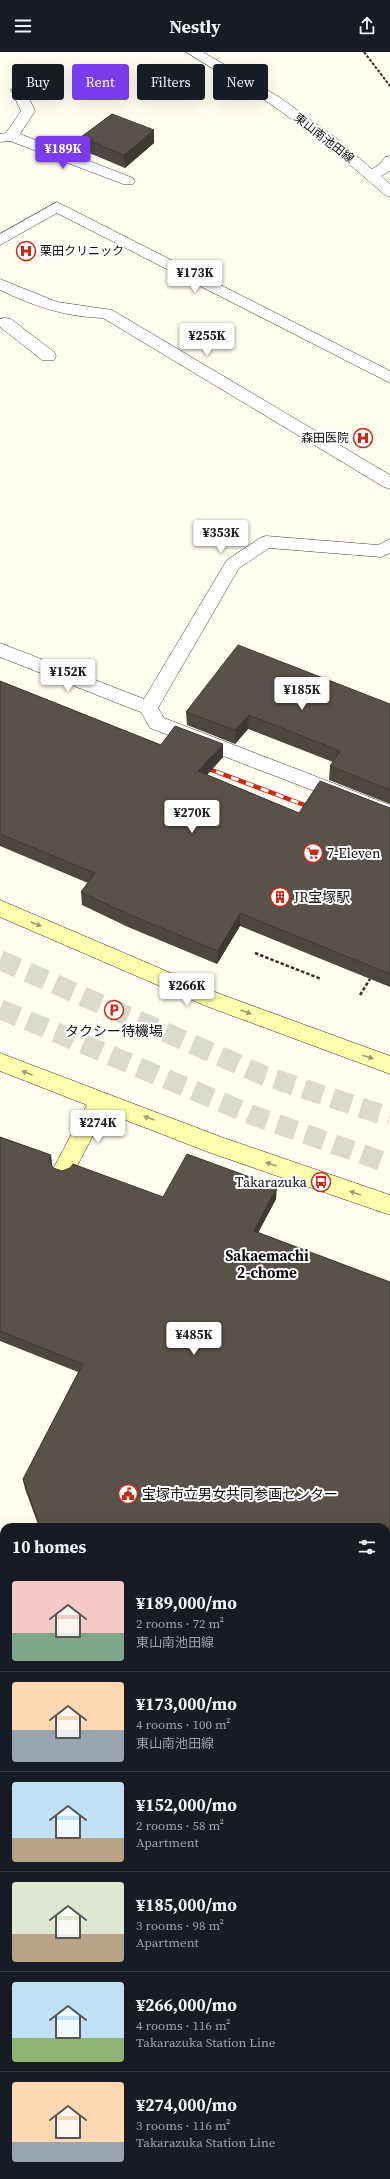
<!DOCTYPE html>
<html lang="en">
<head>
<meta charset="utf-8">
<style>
  body { margin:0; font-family:"Source Serif 4","Noto Sans JP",serif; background:#20242c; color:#f1f3f6; height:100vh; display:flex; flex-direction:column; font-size:15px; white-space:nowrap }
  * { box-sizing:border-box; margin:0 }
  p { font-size:13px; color:#9ea1a6 }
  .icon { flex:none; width:22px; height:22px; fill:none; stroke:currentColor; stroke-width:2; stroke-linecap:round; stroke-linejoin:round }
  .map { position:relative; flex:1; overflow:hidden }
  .drawer { position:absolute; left:0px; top:1471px; width:390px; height:656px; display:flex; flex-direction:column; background:#171b24; border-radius:12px 12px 0 0; box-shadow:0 4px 16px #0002 }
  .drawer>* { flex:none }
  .banner { position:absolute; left:12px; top:12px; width:366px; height:36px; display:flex; gap:8px }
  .price { position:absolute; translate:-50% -34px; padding:0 9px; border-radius:4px; background:#fff; color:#222; font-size:13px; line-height:26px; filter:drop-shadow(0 1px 2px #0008) }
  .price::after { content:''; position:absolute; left:50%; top:24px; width:12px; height:9px; margin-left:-6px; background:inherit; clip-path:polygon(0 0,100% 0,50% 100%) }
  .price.active { background:#7c3aed; color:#fff }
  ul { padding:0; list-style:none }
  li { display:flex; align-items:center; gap:12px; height:100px; padding:0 12px }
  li+li { border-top:1px solid #363941 }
  li span { display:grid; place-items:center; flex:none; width:112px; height:80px; border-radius:4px; color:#555 }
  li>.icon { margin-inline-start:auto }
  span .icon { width:48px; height:48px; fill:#fffc; stroke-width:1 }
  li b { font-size:17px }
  h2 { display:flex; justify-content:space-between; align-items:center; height:48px; padding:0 12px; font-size:17px }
  .tag { padding:0 14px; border-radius:4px; background:#171b24; box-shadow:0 4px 16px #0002; font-size:14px; line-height:36px }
  .tag.active { background:#7c3aed; color:#fff }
  header { display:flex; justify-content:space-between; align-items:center; height:52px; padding:0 12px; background:#171b24; font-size:18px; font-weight:700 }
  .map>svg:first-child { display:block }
</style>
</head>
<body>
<header><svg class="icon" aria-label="menu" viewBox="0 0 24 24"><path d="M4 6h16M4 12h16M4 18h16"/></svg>Nestly<svg class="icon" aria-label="share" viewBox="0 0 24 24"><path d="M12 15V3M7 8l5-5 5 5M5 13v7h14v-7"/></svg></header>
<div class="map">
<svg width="390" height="2127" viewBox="0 0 390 2127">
  <rect width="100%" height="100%" fill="#fffef1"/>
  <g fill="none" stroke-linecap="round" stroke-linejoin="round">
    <g stroke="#dbdacf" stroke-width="20" stroke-dasharray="20 10" stroke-linecap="butt">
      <polyline points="0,908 265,1024 390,1065"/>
      <polyline points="0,957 252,1063 390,1112"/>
    </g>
    <defs>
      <polygon id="lane" points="148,649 155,651 164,666 390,753 390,768 150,676 139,656 141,651"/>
      <g id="street">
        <polygon points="186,0 203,0 279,45 336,86 372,117 379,113 385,105 390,104 390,119 381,124 390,132 390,145 385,143 326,92 269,51"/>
        <polygon points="18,34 25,38 35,59 20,82 133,126 135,129 133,132 123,132 10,89 0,90 0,82 6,81 21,59 11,38"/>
        <polygon points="57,150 390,319 390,331 57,161 0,193 0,182"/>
        <path d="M0 227 57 250 112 258 390 423V437L384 435 103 266C66 265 33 254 0 238Z"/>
        <polygon points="5,266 11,267 54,300 56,304 54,308 42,308 0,275 0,267"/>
        <polygon points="266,484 378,493 390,487 390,501 381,505 269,496 239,516 155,661 148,663 0,605 0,591 144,647 227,508 260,486"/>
      </g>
      <g id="secondary">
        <polygon points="0,848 220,942 390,1004 390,1022 206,954 0,865"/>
        <polygon points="0,1001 221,1085 390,1143 390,1163 208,1100 105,1060 71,1126 63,1129 55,1126 52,1119 87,1053 0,1019"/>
        <polygon points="0,1549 4,1551 4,1577 0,1575"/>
        <polygon points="386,1729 390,1731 390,1759 386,1757"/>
      </g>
    </defs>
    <use href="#lane" stroke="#424242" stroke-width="1"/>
    <use href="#street" stroke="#424242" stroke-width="1"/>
    <use href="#secondary" stroke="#313131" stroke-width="1"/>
    <polyline stroke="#313131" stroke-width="2" stroke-dasharray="3 1.5" stroke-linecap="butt" points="364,0 390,34"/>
    <g stroke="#313131" stroke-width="2.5" stroke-dasharray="3.5 2" stroke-linecap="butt">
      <polyline points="255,901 321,927"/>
      <polyline points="360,943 370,927"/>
    </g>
    <g stroke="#313131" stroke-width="3" stroke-dasharray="5 2.5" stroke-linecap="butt">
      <polyline points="0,1906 4,1909"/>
      <polyline points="0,2001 4,2004"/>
      <polyline points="165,2123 171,2127"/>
      <polyline points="311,2123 316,2127"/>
    </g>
    <use href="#lane" fill="#fff" fill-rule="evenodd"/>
    <use href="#street" fill="#fff" fill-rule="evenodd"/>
    <use href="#secondary" fill="#fdffac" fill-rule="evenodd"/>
    <defs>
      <polyline id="rail" points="201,714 315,757"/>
    </defs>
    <use href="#rail" stroke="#cc2819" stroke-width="4.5"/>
    <use href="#rail" stroke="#fff" stroke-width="3" stroke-dasharray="8" stroke-linecap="butt"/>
  </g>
  <g fill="#4d4740">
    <polygon points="154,78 154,91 125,116 82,98 81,85"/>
    <polygon points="0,629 161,693 223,705 207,723 299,761 390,756 390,935 240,874 217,912 128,875 82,853 81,840 88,831 0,794"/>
    <polygon points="390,652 390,752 329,728 330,714 333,710 248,677 235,692 187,673 186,660"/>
    <polygon points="0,1085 51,1103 52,1114 53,1116 62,1119 163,1145 276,1147 258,1181 390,1230 390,1634 386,1632 386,1475 39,1475 25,1437 23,1427 78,1320 0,1289"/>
    <polygon points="386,1867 390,1868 390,2099 386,2097"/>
  </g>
  <g fill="#3e3934">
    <polygon points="154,78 154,91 125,116 124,103"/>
    <polygon points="249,663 248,677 235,692 235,678"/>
    <polygon points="223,692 223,705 198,733 198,719"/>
    <polygon points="240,861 240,874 217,912 218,899"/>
    <polygon points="51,1103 52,1115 49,1108"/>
    <polygon points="277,1135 276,1147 253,1190 254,1179"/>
  </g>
  <g fill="#59524a" stroke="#3e3934">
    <polygon points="112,62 154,78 124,103 81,85"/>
    <polygon points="238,593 390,652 390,738 330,714 340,699 249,663 235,678 186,660"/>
    <polygon points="0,629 161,693 175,674 223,692 198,719 299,761 320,729 390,756 390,922 240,861 218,899 128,862 81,840 95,821 0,782"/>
    <polygon points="0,1085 51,1103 49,1108 53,1116 62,1119 70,1116 73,1112 163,1145 187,1102 277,1135 254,1179 390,1230 390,1625 386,1624 386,1475 40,1475 23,1427 83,1312 0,1279"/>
    <polygon points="0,1669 4,1671 4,1849 0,1842"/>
    <polygon points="386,1867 390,1868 390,2096 386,2094"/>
  </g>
  <defs><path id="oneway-solid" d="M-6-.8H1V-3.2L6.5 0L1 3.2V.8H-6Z"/></defs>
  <g fill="#9e9f6d">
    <use href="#oneway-solid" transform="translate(36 872) rotate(23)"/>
    <use href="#oneway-solid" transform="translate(246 960) rotate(20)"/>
    <use href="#oneway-solid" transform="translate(368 1005) rotate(18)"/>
    <use href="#oneway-solid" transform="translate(27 1021) rotate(-157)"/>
    <use href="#oneway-solid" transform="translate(149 1066) rotate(-160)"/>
    <use href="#oneway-solid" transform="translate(271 1112) rotate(-161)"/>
    <use href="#oneway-solid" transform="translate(355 1141) rotate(-161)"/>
  </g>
  <defs>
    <symbol id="hospital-ring" viewBox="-11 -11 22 22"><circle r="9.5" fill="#fff" stroke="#cc2819" stroke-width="1.5"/><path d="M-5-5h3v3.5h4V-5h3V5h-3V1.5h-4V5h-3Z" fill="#cc2819"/></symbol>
    <symbol id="supermarket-ring" viewBox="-11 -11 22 22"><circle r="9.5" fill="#fff" stroke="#cc2819" stroke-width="1.5"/><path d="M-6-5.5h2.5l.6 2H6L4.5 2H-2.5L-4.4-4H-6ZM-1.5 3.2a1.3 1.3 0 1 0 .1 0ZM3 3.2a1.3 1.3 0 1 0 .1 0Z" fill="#cc2819"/></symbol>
    <symbol id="building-ring" viewBox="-11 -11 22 22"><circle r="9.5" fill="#fff" stroke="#cc2819" stroke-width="1.5"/><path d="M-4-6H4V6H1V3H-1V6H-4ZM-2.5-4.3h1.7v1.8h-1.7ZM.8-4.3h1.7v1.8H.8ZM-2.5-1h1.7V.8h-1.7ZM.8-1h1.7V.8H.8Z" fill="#cc2819"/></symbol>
    <symbol id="parking-ring" viewBox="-11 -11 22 22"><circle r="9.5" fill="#fff" stroke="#cc2819" stroke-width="1.5"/><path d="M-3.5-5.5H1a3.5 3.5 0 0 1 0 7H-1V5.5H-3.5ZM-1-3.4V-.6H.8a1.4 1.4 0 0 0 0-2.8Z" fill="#cc2819"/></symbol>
    <symbol id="bus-ring" viewBox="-11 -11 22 22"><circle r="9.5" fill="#fff" stroke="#cc2819" stroke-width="1.5"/><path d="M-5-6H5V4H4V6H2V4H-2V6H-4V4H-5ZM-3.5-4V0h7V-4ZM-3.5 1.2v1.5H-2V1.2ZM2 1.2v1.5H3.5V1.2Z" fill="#cc2819"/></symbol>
    <symbol id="civic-ring" viewBox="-11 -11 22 22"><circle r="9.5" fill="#fff" stroke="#cc2819" stroke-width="1.5"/><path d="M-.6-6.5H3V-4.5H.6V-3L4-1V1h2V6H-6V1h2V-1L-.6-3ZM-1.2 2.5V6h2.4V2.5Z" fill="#cc2819"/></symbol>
  </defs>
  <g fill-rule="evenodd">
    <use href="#hospital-ring" x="15" y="188" width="22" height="22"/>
    <use href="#hospital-ring" x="352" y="375" width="22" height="22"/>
    <use href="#supermarket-ring" x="302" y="790" width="22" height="22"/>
    <use href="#building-ring" x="269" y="834" width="22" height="22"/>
    <use href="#parking-ring" x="103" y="947" width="22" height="22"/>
    <use href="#bus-ring" x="310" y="1119" width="22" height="22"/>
    <use href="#civic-ring" x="117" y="1431" width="22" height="22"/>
  </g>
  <g text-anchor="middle" stroke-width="4" stroke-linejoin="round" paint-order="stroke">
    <g font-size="12" fill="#0f0f0f" stroke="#fff">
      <text transform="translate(324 86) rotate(38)" y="4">東山南池田線</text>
    </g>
    <g font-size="12" fill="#0f0f0f" stroke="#fff" text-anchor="start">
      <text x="40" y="203">栗田クリニック</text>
      <text x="349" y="390" text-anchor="end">森田医院</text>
    </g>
    <g font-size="14" fill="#0f0f0f" stroke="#fff" text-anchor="start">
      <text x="327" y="806">7-Eleven</text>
      <text x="294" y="850">JR宝塚駅</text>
      <text x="114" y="984" text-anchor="middle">タクシー待機場</text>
      <text x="307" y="1135" text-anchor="end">Takarazuka</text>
      <text x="142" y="1447">宝塚市立男女共同参画センター</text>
    </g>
    <g font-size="15" font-weight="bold" fill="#0f0f0f" stroke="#fff">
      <text x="267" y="1209">Sakaemachi<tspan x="267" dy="17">2-chome</tspan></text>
    </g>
  </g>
</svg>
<b class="price active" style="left:63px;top:118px">¥189K</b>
<b class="price" style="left:195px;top:242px">¥173K</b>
<b class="price" style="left:207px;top:305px">¥255K</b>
<b class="price" style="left:221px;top:502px">¥353K</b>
<b class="price" style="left:68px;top:641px">¥152K</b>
<b class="price" style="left:302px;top:659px">¥185K</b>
<b class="price" style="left:192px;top:782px">¥270K</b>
<b class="price" style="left:187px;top:955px">¥266K</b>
<b class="price" style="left:98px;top:1092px">¥274K</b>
<b class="price" style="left:194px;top:1304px">¥485K</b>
<div class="banner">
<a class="tag">Buy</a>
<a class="tag active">Rent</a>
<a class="tag">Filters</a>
<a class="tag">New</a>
</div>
<section class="drawer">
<h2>10 homes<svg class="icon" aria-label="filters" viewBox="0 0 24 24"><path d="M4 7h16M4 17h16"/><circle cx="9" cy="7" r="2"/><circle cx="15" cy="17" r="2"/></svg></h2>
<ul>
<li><span style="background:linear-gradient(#f6c9c9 65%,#7fa58c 0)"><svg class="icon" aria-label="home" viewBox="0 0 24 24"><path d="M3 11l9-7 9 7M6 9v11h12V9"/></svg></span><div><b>¥189,000/mo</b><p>2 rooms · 72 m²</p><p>東山南池田線</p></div></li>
<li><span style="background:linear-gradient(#ffd9b3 60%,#9aa5b1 0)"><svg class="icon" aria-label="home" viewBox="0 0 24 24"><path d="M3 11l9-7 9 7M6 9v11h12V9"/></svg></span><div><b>¥173,000/mo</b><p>4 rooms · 100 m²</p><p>東山南池田線</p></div></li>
<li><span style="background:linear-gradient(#bfe0f5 70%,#b9a48a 0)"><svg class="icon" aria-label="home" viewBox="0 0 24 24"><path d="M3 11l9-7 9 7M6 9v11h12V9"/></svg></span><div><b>¥152,000/mo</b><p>2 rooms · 58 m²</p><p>Apartment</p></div></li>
<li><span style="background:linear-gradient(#dfe7d0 65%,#b9a48a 0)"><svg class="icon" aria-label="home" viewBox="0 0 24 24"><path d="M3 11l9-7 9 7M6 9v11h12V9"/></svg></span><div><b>¥185,000/mo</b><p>3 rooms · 98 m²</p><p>Apartment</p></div></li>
<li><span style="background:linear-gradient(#bfe0f5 70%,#8fb573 0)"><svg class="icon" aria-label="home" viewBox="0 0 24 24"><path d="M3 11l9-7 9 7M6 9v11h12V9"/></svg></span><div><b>¥266,000/mo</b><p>4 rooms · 116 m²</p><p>Takarazuka Station Line</p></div></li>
<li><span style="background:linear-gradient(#ffd9b3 75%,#9aa5b1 0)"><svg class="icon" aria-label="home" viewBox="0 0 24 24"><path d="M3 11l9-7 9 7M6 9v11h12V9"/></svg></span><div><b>¥274,000/mo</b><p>3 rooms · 116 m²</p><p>Takarazuka Station Line</p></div></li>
</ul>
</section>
</div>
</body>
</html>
